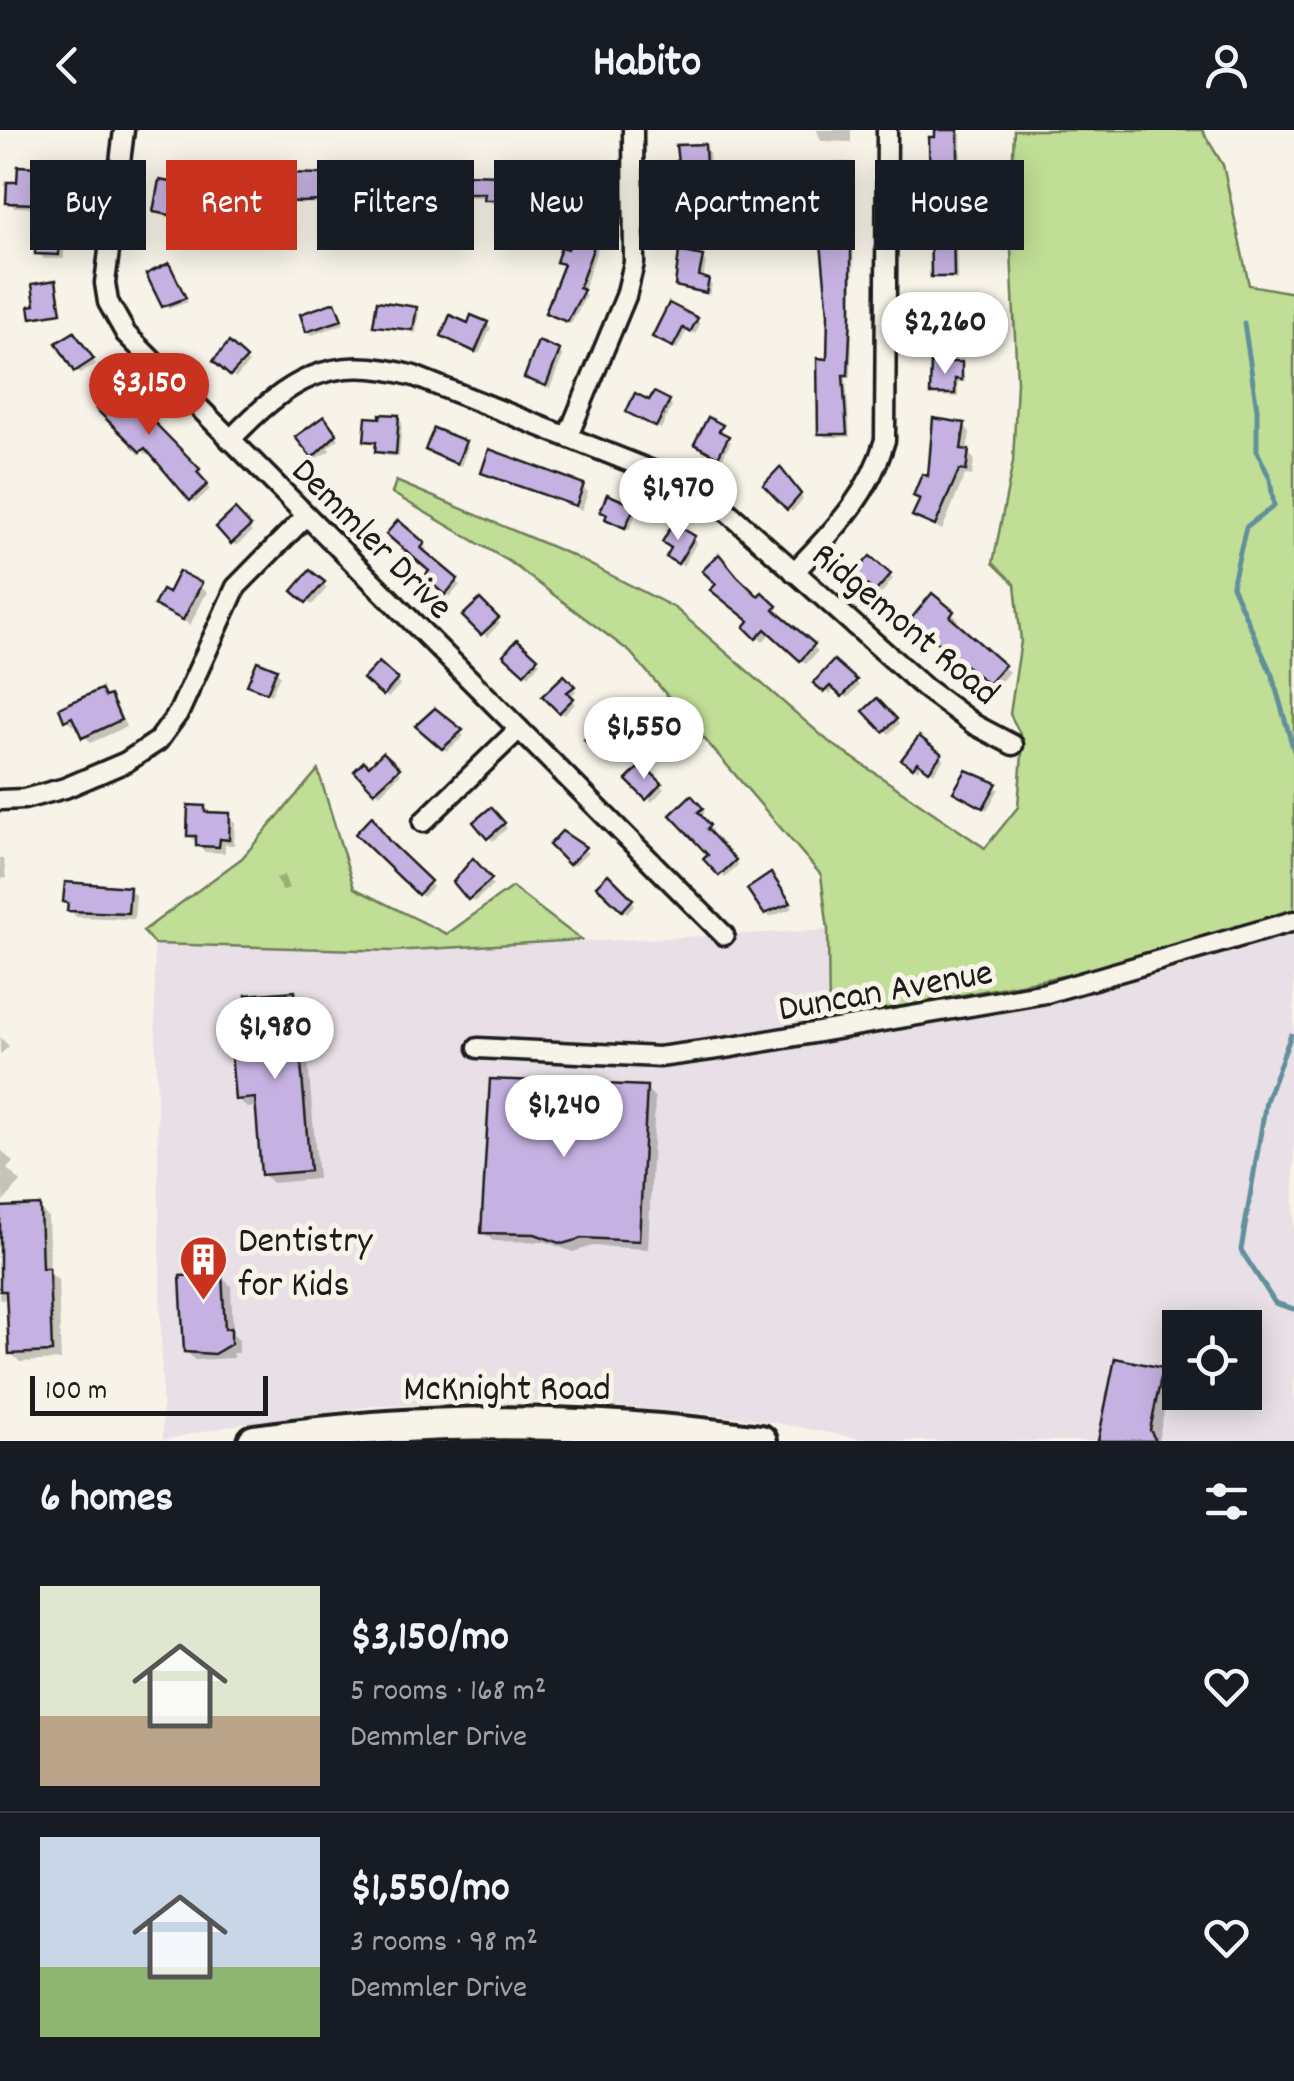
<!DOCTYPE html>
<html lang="en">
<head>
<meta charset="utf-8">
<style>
  body { margin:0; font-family:Dekko,sans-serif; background:#242831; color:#f1f3f6; height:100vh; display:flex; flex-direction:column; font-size:38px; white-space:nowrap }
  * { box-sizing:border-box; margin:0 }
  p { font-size:32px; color:#9ea1a6 }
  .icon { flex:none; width:55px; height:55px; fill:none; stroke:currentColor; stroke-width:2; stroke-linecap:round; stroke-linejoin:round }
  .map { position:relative; height:1311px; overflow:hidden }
  .side { display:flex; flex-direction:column; background:#171b24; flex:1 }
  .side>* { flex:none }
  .guide { position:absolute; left:30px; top:30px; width:1235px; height:90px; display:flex; gap:20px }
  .controls { position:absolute; left:1162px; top:1180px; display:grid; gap:20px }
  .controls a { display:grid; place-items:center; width:100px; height:100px; border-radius:0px; background:#171b24; box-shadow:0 5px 25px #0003; font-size:50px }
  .scale { position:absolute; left:30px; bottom:25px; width:238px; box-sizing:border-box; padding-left:10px; border:5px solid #1c1c1c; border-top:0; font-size:28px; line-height:35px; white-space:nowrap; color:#1c1c1c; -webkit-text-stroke:8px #f7f3e8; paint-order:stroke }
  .price { position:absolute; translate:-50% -85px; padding:0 22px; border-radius:35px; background:#fff; color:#222; font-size:32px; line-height:65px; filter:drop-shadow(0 2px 5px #0008) }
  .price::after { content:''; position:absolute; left:50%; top:60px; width:30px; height:22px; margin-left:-15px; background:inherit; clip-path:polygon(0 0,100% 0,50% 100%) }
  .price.active { background:#c8321e; color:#fff }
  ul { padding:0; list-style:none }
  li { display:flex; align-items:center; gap:30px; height:250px; padding:0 40px }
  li+li { border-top:2px solid #363941 }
  li span { display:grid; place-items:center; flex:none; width:280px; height:200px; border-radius:0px; color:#555 }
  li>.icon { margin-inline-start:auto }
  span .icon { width:120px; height:120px; fill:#fffc; stroke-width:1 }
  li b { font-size:42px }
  h2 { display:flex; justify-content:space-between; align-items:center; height:120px; padding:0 40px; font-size:42px }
  .pill { padding:0 35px; border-radius:0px; background:#171b24; box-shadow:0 5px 25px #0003; font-size:35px; line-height:90px }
  .pill.active { background:#c8321e; color:#fff }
  header { display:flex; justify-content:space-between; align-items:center; height:130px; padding:0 40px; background:#171b24; font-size:45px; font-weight:800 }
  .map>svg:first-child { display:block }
</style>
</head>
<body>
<header><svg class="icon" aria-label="back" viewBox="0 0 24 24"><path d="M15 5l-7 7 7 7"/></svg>Habito<svg class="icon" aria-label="person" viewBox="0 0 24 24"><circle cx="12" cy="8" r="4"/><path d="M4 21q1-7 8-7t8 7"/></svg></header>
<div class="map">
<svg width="1294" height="1311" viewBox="0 0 1294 1311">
  <rect width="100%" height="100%" fill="#f7f3e8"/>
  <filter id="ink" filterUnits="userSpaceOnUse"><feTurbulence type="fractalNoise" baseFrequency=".01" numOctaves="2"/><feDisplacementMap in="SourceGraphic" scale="20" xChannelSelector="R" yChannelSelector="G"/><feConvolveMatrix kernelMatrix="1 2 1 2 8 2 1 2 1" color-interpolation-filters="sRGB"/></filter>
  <g filter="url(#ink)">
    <path fill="#e8e0e6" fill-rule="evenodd" d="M1294 791V1311H872L750 1288 558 1271 374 1276 244 1293 163 1310 154 814 393 821 828 800 829 899 988 874ZM1180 1198H1245V1262H1180Z"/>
    <g fill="#c0de95" stroke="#6e7d58" stroke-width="2.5">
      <polygon points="1014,0 1202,0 1223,35 1249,155 1294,163 1294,780 1073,844 829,890 828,800 821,745 630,522 510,432 392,363 396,351 569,424 675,478 828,611 985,718 1018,677 1023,610 1010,584 1021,511 1015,454 993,433 1013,332 1017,252 1010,97"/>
      <polygon points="318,640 354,758 447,804 512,757 581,810 393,821 154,814 143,801 242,728"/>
    </g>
    <g fill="#0003">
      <polygon points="817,0 851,0 851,12 821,11"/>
      <polygon points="937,0 961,4 961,36 955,36 957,150 934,146"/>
      <polygon points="704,16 709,22 710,38 723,43 724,55 707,56 706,107 685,106 679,101 685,73"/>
      <polygon points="597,34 601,75 576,75 572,72"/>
      <polygon points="848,36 852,40 852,72 833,71 829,67"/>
      <polygon points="37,39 42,45 42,56 58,57 64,62 64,129 44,129 38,123 39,78 14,77 8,72"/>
      <polygon points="466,39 470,47 503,48 523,39 528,44 527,74 492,73 487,67 342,67 341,74 224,71 219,67 289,51"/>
      <polygon points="181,56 185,60 180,89 160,85 156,81"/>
      <polygon points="850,104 854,108 851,248 846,248 850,307 825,307 821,303 830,184"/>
      <polygon points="597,105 601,108 583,162 586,166 571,194 552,187 548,183 566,136 559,131"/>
      <polygon points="702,128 706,132 703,150 712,155 709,165 678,156"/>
      <polygon points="169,136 188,172 168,179 164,175"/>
      <polygon points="334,175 344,194 312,205 309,201"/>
      <polygon points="951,179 955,205 937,205 933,202"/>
      <polygon points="415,180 419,183 416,203 375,196"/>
      <polygon points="696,190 700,194 695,204 687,200 677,219 659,210"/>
      <polygon points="487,194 491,198 479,224 444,205"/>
      <polygon points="77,209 96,234 80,244 76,240"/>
      <polygon points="229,216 249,233 236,248 216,231"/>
      <polygon points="559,222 563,226 550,258 527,247"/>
      <polygon points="961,235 965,252 958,252 958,267 937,266 933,262"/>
      <polygon points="111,251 202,344 198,347 210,359 195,373 150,320 146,324 100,279"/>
      <polygon points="668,272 672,276 661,299 629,282"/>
      <polygon points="398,288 402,292 399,327 381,325 378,314 366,310"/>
      <polygon points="327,293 339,309 328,317 330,321 315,329 311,325"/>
      <polygon points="964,295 970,302 967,322 974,329 972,346 965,345 942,400 915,385 921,371 916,365"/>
      <polygon points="721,297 723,306 731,312 722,329 701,318"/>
      <polygon points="465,313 468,317 461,336 428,320"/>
      <polygon points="484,342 582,356 588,362 582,380"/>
      <polygon points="784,344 803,369 792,382 767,355"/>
      <polygon points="633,378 637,382 629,400 611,393 603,381"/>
      <polygon points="235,383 252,402 236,416 219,397"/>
      <polygon points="399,393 427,419 423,423 460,455 450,467 427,447 432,441"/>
      <polygon points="693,408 697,412 683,436 672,430"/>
      <polygon points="870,429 893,449 881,464 858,444"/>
      <polygon points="310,443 327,458 312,475 295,461"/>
      <polygon points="180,445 207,462 190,495 157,475 169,466"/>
      <polygon points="762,465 781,483 777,487 818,521 806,534 771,502 763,512 752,502"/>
      <polygon points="932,467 958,489 954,494 1009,542 995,558 918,495"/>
      <polygon points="480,472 500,493 487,507 466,486"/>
      <polygon points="517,513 540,533 529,546 506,525"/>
      <polygon points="834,533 859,555 848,568 835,558 830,564 817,553"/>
      <polygon points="379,535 400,555 388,568 367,549"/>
      <polygon points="276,541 280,545 271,565 250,554"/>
      <polygon points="564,548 576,561 569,568 575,574 564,585 545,566"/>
      <polygon points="100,562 116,574 126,597 90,613 78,593 73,596 66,589"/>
      <polygon points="877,571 899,594 889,604 867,581"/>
      <polygon points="435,581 464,606 447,621 419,596"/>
      <polygon points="607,589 622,603 617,609 628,620 615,635 587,610"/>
      <polygon points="383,625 401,643 380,664 357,641 369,639"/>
      <polygon points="941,626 944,629 934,643 921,634 918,640 908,633"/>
      <polygon points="642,638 664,659 652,672 629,650"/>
      <polygon points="967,643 999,659 987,680 960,665"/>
      <polygon points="691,668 705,683 700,688 712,700 708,704 738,735 725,748 707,729 711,725"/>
      <polygon points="204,678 235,692 234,715 225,715 225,723 205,722 189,705"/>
      <polygon points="491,680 507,698 493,711 477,693"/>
      <polygon points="372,689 433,757 423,767 358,704"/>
      <polygon points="563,705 588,723 574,736 553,715"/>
      <polygon points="0,727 4,731 6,748 0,749"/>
      <polygon points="473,732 493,755 474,772 457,753"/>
      <polygon points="284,745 289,758 282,761 276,748"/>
      <polygon points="608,748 635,774 627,783 600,756"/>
      <polygon points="774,750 793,778 770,787 766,783"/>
      <polygon points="129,760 136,766 134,789 76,787 65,771"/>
      <polygon points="294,863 303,873 318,1049 272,1053 263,1044 258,977 247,978 237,969 254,923"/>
      <polygon points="0,907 9,916 0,925"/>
      <polygon points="646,958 655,968 648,1119 593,1116 573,1122 546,1112 493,1111 483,1102"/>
      <polygon points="0,1019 13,1032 7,1039 21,1052 3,1072"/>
      <polygon points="39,1078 48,1087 50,1143 58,1150 61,1230 20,1232 11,1223 9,1169 0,1170 0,1079"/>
      <polygon points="221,1147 231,1156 233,1204 239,1210 239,1223 233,1223 234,1228 195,1230 186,1221"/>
      <polygon points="1162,1241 1171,1250 1158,1311 1100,1311"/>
    </g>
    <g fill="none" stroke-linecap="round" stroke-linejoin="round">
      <g stroke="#628f9c" stroke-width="5">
        <polyline points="1244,193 1257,279 1257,321 1270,349 1274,376 1246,397 1232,456 1272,545 1294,621"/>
        <polyline points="1291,905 1266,971 1241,1120 1275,1173 1294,1179"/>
      </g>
    </g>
    <g fill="#c6b2e2" stroke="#1c1c1c" stroke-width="2.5">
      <polygon points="935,0 958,0 958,33 952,33 954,147 931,147 929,7 935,7"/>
      <polygon points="705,14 706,36 719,35 720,50 703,51 702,102 677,102 677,70 682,70 676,15"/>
      <polygon points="574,32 598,32 598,72 569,73"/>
      <polygon points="827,34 850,34 849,69 827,68"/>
      <polygon points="18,36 38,37 37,53 59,54 59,125 35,124 36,74 6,73 7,52 17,52"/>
      <polygon points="434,36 467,36 467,44 501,45 501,36 524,37 524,70 484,70 485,63 338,64 338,70 302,72 217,68 217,44 287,48 287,43 322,44 339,38 434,40"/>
      <polygon points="159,50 182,54 176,86 153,82"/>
      <polygon points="576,95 599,102 579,158 584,160 567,192 545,183 564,134 556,132 561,117 568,119"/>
      <polygon points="830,100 851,101 851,184 848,245 843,245 847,304 818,304 817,228 827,229 828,184 821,113 829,112"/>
      <polygon points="679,121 703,126 699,146 709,149 706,163 675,156"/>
      <polygon points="169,133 186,168 162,177 146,144"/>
      <polygon points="56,150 61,183 31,188 29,176 35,175 32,154"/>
      <polygon points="377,171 417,177 413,200 373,196"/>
      <polygon points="335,172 342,190 306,202 300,184"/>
      <polygon points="669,173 698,188 690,202 683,198 673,217 652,207"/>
      <rect x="930" y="176" width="22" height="27"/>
      <polygon points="450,185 468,193 471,185 488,192 475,222 441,206"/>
      <polygon points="74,202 94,229 74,242 56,213"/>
      <polygon points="538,211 560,220 546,256 524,248"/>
      <polygon points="229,212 247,228 230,246 213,231"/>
      <polygon points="931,232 962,232 962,250 955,249 955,264 930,264"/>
      <polygon points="111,248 200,339 197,342 208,354 190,371 145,318 140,322 96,279 102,274 93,265"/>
      <polygon points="654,262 670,270 656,297 626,282 635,263 649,270"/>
      <polygon points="380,284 399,285 396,324 375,322 376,312 364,311 366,287 380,288"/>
      <polygon points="324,286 337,304 312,328 295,307"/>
      <polygon points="708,287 723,295 719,301 729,306 718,327 694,314"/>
      <polygon points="933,288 965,293 961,319 969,320 966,341 959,340 935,396 912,386 920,369 913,366 922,344 928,346"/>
      <polygon points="434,298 466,311 457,334 425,320"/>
      <polygon points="489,319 584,354 576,376 481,343"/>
      <polygon points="780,337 801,364 787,380 763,355"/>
      <polygon points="607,364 635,376 625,398 605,389 607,384 600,382"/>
      <polygon points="235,379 251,396 231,414 216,397"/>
      <polygon points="398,390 425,413 421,418 458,449 445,465 424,447 429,441 386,404"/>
      <polygon points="673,393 695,406 678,434 666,427 671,418 662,412"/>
      <polygon points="719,424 738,447 758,466 762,462 777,476 774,480 815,514 800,531 765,499 756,509 744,497 749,491 710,460 716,454 702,441"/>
      <polygon points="870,426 891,444 875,462 854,444"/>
      <polygon points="310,440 325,452 306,473 292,461"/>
      <polygon points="179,441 202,453 183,490 154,475 162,460 168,463"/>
      <polygon points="932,463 954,481 950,487 1005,535 988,554 910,490"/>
      <polygon points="480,469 499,488 481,505 462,486"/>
      <polygon points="517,509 538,528 524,544 503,525"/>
      <polygon points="834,530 857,550 842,567 830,556 824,562 813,553"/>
      <polygon points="257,531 277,539 267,563 247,555"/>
      <polygon points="379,532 398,549 383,566 363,549"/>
      <polygon points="564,545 575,556 567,562 574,568 559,583 542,566"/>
      <polygon points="101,559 105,567 110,565 121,590 82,608 72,587 64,591 59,578"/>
      <polygon points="877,568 897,589 883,602 863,581"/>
      <polygon points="435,578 463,600 442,619 415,596"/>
      <polygon points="606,585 620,598 615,604 627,614 610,633 584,610"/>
      <polygon points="919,606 942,624 929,641 917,632 913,638 901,630"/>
      <polygon points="383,622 400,638 374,662 354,641 364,631 369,636"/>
      <polygon points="642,634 662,653 646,670 626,650"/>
      <polygon points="966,640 997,653 983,678 953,662"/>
      <polygon points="691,665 703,678 698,682 710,695 707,699 736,730 719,746 703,729 708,725 670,685"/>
      <polygon points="188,675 205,676 205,682 230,683 229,710 220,709 219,717 196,716 196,706 187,706"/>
      <polygon points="491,677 505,693 487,709 473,692"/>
      <polygon points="372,686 389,711 431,751 418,765 355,704"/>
      <polygon points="562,701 586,717 569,735 549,715"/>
      <polygon points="473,728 492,749 468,770 453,752"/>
      <polygon points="771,743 791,773 764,784 747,759"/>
      <polygon points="608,744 633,769 622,781 596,756"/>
      <polygon points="65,752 130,757 128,783 67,781 68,773 63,772"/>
      <polygon points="295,861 310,1041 261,1045 255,968 235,970 231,922 251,920 246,865"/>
      <polygon points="490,949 647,956 639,1111 583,1108 562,1114 535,1104 481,1103"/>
      <polygon points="40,1075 42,1138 49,1138 52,1222 9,1224 6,1161 0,1161 0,1077"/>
      <polygon points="222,1144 225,1199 231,1198 231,1214 214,1224 184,1222 180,1146"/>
      <polygon points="1115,1228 1163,1238 1150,1300 1156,1311 1098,1311"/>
    </g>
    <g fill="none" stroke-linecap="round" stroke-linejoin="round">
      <defs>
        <g id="minor">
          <polyline points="124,0 105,153 108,172 126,204 724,805"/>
          <polyline points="568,306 626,166 634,133 633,0"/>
          <path d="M230 310C288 250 329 222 414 246L688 355 729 383 925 558 975 595 1013 615"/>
          <path d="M794 442C833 401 869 366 885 310L887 0"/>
          <polyline points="0,670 24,669 65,658 126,632 158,611 179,582 236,457 306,386"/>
          <polyline points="423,692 519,599"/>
          <polyline points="478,918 659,927 732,917 1046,863 1294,791"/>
        </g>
        <path id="trunk" d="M254 1311C424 1286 591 1288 761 1311"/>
      </defs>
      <use href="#minor" stroke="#1c1c1c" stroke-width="25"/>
      <use href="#trunk" stroke="#1c1c1c" stroke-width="38"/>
      <use href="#minor" stroke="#f7f3e8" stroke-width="18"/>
      <use href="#trunk" stroke="#f7f3e8" stroke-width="30"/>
    </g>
  </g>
  <defs>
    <symbol id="building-pin" viewBox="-11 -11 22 30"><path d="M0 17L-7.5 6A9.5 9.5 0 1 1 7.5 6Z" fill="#c8321e" stroke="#f7f3e8"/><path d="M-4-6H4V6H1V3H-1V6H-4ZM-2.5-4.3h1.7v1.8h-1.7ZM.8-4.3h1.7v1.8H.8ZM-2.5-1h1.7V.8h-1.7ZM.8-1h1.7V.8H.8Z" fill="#fff"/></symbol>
  </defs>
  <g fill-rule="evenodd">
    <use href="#building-pin" x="176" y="1102" width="55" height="75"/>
  </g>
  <g text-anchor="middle" stroke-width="10" stroke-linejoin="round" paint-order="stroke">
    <g font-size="38" fill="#1c1c1c" stroke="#f7f3e8">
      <text transform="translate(374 407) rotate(45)" y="13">Demmler Drive</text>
      <text transform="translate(907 492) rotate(40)" y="13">Ridgemont Road</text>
      <text transform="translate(885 858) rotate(-10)" y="13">Duncan Avenue</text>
      <text x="507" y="1269">McKnight Road</text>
    </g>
    <g font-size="38" fill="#1c1c1c" stroke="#f7f3e8" text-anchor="start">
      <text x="238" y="1121">Dentistry<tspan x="238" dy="44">for Kids</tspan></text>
    </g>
  </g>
</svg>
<div class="controls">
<a><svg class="icon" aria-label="locate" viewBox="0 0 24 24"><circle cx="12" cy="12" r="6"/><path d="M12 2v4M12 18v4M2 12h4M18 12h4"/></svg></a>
</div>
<div class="scale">100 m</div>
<b class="price" style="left:945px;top:247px">$2,260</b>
<b class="price active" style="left:149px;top:308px">$3,150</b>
<b class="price" style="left:678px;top:413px">$1,970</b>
<b class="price" style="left:644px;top:652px">$1,550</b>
<b class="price" style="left:275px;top:952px">$1,980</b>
<b class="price" style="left:564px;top:1030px">$1,240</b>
<div class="guide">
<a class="pill">Buy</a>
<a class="pill active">Rent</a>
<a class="pill">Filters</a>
<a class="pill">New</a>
<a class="pill">Apartment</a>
<a class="pill">House</a>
</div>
</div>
<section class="side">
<h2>6 homes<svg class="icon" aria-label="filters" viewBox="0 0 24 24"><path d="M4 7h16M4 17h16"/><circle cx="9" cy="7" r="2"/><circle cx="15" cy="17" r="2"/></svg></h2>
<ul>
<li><span style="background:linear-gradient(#dfe7d0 65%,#b9a48a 0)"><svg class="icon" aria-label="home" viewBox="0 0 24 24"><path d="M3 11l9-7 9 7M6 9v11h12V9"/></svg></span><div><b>$3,150/mo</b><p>5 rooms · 168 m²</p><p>Demmler Drive</p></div><svg class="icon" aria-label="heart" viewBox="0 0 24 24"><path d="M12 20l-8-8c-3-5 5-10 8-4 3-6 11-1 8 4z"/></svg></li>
<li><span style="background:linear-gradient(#c9d6e8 65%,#8fb573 0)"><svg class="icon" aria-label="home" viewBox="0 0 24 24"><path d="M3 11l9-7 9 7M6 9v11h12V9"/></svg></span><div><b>$1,550/mo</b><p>3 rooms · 98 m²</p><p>Demmler Drive</p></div><svg class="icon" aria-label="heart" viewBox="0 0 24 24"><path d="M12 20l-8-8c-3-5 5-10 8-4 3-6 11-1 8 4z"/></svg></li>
</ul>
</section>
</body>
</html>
